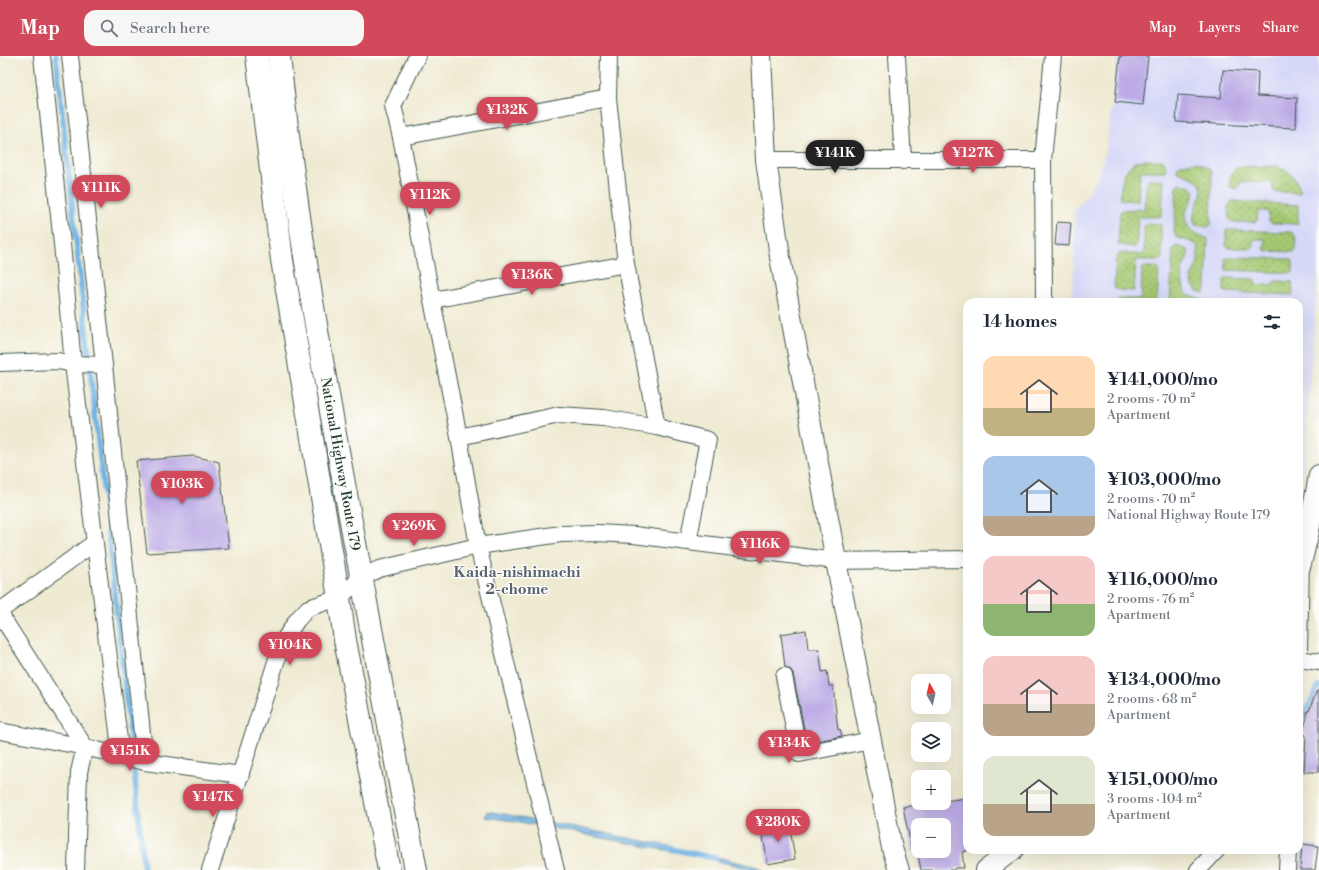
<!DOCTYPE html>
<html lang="en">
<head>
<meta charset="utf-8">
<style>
  body { margin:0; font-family:"Libre Bodoni",serif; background:#f6f6f7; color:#1f2937; height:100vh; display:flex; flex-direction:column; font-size:15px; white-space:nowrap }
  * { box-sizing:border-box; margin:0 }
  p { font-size:13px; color:#747a83 }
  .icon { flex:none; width:22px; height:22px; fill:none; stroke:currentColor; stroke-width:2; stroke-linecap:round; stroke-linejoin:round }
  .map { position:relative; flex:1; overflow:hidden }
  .side { position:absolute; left:963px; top:242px; width:340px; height:556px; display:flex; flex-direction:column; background:#fff; border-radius:12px; box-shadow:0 4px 16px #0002 }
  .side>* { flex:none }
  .needle { width:26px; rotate:352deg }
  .tools { position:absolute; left:911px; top:618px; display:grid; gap:8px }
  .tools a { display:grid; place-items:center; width:40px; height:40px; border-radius:8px; background:#fff; box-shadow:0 4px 16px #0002; font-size:20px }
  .price { position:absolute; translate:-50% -34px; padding:0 9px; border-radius:14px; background:#d1495b; color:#fff; font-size:13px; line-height:26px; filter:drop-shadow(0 1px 2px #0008) }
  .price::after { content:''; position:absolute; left:50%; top:24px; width:12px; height:9px; margin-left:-6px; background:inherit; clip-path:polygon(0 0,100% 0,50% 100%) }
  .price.active { background:#222; color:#fff }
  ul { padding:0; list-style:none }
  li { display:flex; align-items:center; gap:12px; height:100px; padding:0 20px }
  li span { display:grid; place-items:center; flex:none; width:112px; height:80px; border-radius:12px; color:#555 }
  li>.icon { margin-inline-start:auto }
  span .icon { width:48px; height:48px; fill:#fffc; stroke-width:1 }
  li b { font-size:17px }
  h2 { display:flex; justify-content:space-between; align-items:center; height:48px; padding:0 20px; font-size:17px }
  header { display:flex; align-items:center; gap:24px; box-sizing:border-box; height:56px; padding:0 20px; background:#d1495b; color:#fff }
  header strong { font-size:19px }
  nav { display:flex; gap:22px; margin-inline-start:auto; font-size:14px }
  .search { width:280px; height:36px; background:#f6f6f7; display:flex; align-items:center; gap:10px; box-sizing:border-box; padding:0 14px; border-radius:12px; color:#747a83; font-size:15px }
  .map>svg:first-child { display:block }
</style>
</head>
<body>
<header>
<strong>Map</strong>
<div class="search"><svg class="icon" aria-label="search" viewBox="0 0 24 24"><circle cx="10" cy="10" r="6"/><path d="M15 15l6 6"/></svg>Search here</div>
<nav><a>Map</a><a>Layers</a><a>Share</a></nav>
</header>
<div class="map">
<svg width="1319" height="814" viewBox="0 0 1319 814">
  <defs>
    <pattern id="grass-dots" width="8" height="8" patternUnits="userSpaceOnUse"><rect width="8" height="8" fill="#a5c972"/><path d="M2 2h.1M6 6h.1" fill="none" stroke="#86a45e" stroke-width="1.8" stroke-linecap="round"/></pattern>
    <pattern id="water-rules" width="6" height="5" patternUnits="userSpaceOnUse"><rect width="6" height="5" fill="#6fb4e5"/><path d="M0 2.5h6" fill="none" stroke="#5b94ba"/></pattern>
  </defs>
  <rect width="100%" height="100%" fill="#fdfcf7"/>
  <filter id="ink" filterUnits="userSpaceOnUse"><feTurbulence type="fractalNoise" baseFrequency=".025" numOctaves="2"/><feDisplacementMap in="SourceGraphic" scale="8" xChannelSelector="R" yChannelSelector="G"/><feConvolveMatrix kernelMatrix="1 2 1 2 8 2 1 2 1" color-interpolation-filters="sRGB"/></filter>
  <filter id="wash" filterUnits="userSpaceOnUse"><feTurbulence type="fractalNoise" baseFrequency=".012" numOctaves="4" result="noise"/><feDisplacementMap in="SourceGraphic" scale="16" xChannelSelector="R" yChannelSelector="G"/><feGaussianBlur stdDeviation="0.9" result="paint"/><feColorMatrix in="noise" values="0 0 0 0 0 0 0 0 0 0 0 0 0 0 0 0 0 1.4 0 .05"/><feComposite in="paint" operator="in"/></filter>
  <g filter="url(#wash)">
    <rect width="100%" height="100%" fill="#efead2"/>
    <polygon fill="#d6d8f8" points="1117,0 1319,0 1319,198 1306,385 1303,415 1299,434 1299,246 1071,246 1074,214 1074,154 1086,140 1098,120 1106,93 1112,50"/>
    <g fill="url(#grass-dots)" stroke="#628353">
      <path d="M1143 104H1163L1165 106 1166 115H1140L1138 144 1136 145 1122 144 1120 143C1121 130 1122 116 1133 107 1135 105 1140 105 1143 104Z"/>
      <path d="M1196 106 1207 111 1212 115 1211 169 1208 171 1195 169C1188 152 1211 137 1197 125 1191 120 1183 119 1177 115L1178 110 1181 108Z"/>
      <path d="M1278 110C1290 114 1296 123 1301 135L1299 137 1275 136 1273 134 1272 126H1241L1239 131 1236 133 1230 131C1228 123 1231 117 1237 111Z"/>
      <polygon points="1149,123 1163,124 1164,125 1162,158 1160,161 1138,161 1137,188 1135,191 1121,189 1118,188 1120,156 1123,154 1144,153 1147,125"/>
      <path d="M1179 127 1191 131 1194 134C1195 141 1191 145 1188 151 1180 171 1194 176 1208 183L1206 233 1204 237 1197 235 1193 230 1191 221 1198 207V191L1194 187 1176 181 1174 177 1177 129Z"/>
      <polygon points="1232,145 1298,149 1298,167 1296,168 1272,167 1269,165 1268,155 1258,155 1257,165 1254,166 1232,166 1229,163 1228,151"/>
      <polygon points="1147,167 1160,168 1161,170 1162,203 1160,204 1136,204 1134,235 1118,234 1114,232 1116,204 1119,198 1123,197 1141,199 1144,197 1144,170"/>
      <path d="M1226 174 1291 176C1298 180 1297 189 1294 196L1266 195 1264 193 1265 183H1254L1252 192H1228L1226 190Z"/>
      <polygon points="1177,190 1188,194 1188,199 1181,217 1184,234 1188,239 1202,244 1203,246 1170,246 1173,192"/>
      <polygon points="1230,201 1289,203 1293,205 1293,216 1292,217 1226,214 1225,203"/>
      <polygon points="1144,211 1157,211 1159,214 1157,246 1118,246 1117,244 1119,243 1141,243 1142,213"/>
      <polygon points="1226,222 1254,223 1255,224 1255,228 1273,229 1275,225 1292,226 1293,237 1292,239 1226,236 1224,235 1224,224"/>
    </g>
    <g fill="url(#water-rules)" stroke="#47788c">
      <polygon points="487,755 564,769 674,791 674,796 520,766 485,761"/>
      <polygon points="709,799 754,810 764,814 754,814 709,803"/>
    </g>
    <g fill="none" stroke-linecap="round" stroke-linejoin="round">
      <g stroke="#6fb4e5" stroke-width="5.5">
        <polyline points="56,0 134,714 144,814"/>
        <polyline points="1303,662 1319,630"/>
        <polyline points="667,792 715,802"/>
      </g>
    </g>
    <g id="blocks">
      <g fill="#bcaae6" fill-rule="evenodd">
        <polygon points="1120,0 1148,0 1143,49 1115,46"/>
        <polygon points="1223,14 1258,16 1257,40 1297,42 1296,72 1176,66 1178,39 1221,42"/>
        <polygon points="1057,166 1071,167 1069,190 1055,189"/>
        <polygon points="193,400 219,406 229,492 147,497 136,405"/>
        <polygon points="806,574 808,593 819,593 822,616 827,615 829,630 833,630 838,674 840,673 842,680 807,687 793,618 791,614 785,611 781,578"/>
        <polygon points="1317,634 1319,634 1319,716 1304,716 1306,679 1302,677 1307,662 1307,655 1309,655"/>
        <path d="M967 742V795L962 796 964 812H955L954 814H921L917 794 912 795 903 751 932 747H944V745ZM918 769H944V795H918Z"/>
        <polygon points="789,766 795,803 768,808 761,770"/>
        <polygon points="1302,788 1318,790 1315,814 1300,814"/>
      </g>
    </g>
  </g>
  <g filter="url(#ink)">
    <use href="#blocks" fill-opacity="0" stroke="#3e574c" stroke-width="1"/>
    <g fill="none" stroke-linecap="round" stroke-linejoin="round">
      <defs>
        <g id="minor">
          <polyline points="42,0 62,188 73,308 121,700"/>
          <polyline points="70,0 104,309 145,706"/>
          <polyline points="417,0 393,50 401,81 432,244 459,381 478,490 556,814"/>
          <polyline points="609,0 608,42 626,208 657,371 708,384 688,486"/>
          <polyline points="897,0 903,105"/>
          <polyline points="401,81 608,42"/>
          <polyline points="766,104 1043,104"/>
          <polyline points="432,244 626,208"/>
          <polyline points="1046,246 1044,241 1043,104 1053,0"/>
          <polyline points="0,307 58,305 73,308 104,309"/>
          <polyline points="459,381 559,359 604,362 657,371"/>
          <polyline points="0,555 94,487"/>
          <polyline points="0,558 85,691 79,716 76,814"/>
          <polyline points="1299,595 1301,508"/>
          <polyline points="1299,603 1319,606"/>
          <polyline points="784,620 799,698 871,684"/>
          <polyline points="0,675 85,691 145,706 241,719"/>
          <polyline points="210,814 282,587 297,564 308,552 339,542 361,522 379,513 478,490 561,478 597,477 634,479 836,505 967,503"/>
          <polyline points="1198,814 1217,794"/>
          <polyline points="1287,814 1288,794"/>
        </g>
        <g id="tertiary">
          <polyline points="761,0 766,104 780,201 836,505 892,792 899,814"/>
          <polyline points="1299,512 1301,508 1309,475 1319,419"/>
          <polyline points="986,814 1013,794"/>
        </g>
        <g id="trunk">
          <polyline points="257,0 282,204 339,542 345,584 389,814"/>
          <path d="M279 0C295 158 323 315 352 471 373 586 395 700 416 814"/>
        </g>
      </defs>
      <use href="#minor" stroke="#3e574c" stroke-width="18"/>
      <use href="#tertiary" stroke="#3e574c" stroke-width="22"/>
      <use href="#trunk" stroke="#3e574c" stroke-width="24"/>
      <use href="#minor" stroke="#fff" stroke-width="16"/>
      <use href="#tertiary" stroke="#fff" stroke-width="20"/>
      <use href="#trunk" stroke="#fff" stroke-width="22"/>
    </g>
  </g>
  <g text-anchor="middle" stroke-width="3" stroke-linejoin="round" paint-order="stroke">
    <g font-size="14" fill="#1f3d34" stroke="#fdfcf7">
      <text transform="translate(341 408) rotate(80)" y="5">National Highway Route 179</text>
    </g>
    <g font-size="15" font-weight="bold" fill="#566372" stroke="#fdfcf7">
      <text x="517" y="521">Kaida-nishimachi<tspan x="517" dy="17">2-chome</tspan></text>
    </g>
  </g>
</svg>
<div class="tools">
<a><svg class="needle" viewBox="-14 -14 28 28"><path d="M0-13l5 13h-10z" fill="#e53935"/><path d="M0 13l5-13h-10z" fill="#747a83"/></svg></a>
<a><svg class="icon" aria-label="layers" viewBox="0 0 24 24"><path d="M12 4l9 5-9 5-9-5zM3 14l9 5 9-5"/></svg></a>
<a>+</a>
<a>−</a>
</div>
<b class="price" style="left:507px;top:75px">¥132K</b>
<b class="price active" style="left:835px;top:118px">¥141K</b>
<b class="price" style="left:973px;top:118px">¥127K</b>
<b class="price" style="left:101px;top:153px">¥111K</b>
<b class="price" style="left:430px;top:160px">¥112K</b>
<b class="price" style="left:532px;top:240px">¥136K</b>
<b class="price" style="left:182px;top:449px">¥103K</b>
<b class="price" style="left:414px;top:491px">¥269K</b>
<b class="price" style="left:760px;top:509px">¥116K</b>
<b class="price" style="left:290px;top:610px">¥104K</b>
<b class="price" style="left:789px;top:708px">¥134K</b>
<b class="price" style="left:130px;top:716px">¥151K</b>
<b class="price" style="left:213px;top:762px">¥147K</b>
<b class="price" style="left:778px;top:787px">¥280K</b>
<section class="side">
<h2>14 homes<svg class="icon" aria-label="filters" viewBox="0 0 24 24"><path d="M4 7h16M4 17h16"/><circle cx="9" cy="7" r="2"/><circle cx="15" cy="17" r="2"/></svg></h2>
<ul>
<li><span style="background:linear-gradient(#ffd9b3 65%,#c2b280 0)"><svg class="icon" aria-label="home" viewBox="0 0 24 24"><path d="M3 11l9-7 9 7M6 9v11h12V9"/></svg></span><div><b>¥141,000/mo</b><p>2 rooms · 70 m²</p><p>Apartment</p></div></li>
<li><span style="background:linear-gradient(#a9c7e8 75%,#b9a48a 0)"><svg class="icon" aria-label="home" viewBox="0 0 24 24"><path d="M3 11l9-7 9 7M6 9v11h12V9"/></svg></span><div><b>¥103,000/mo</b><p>2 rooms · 70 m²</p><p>National Highway Route 179</p></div></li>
<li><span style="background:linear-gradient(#f6c9c9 60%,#8fb573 0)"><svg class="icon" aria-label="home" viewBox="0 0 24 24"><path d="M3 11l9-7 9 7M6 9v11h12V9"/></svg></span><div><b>¥116,000/mo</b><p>2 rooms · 76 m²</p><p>Apartment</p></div></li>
<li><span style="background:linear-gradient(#f6c9c9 60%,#b9a48a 0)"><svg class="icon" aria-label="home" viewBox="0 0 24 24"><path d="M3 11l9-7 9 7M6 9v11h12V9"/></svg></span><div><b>¥134,000/mo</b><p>2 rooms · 68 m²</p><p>Apartment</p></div></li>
<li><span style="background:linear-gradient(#dfe7d0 60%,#b9a48a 0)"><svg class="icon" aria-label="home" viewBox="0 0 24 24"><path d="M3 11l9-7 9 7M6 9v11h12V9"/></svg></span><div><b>¥151,000/mo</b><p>3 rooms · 104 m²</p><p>Apartment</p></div></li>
</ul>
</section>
</div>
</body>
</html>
